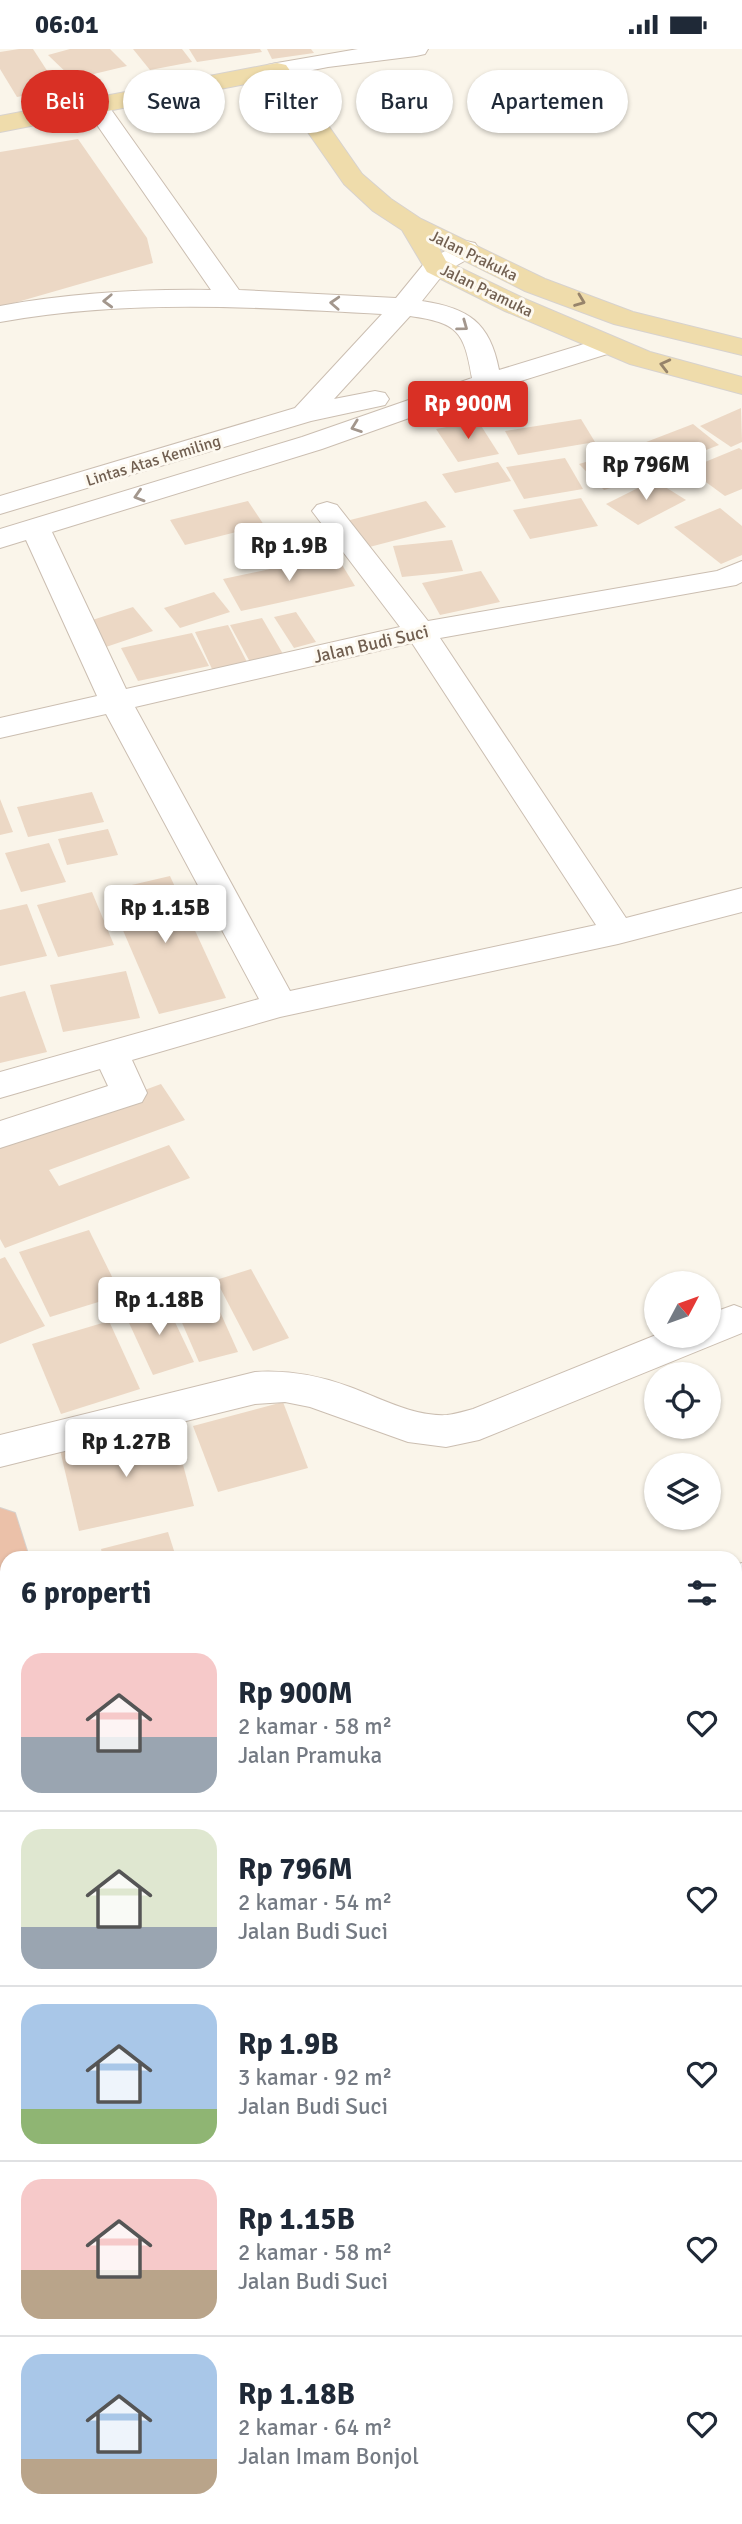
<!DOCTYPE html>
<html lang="id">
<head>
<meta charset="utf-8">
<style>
  body { margin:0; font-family:Signika,sans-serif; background:#f6f6f7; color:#1f2937; height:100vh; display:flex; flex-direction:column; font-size:26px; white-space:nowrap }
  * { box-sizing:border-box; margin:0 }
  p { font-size:23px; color:#747a83 }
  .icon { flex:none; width:38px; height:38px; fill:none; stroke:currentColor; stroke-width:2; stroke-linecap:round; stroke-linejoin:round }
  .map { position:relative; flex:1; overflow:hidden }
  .side { position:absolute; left:0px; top:1502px; width:742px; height:975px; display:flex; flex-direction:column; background:#fff; border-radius:21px 21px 0 0; box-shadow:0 2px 5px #0004 }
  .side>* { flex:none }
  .banner { position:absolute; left:21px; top:21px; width:700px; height:63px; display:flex; gap:14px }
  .needle { width:46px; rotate:49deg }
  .buttons { position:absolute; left:644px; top:1222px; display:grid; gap:14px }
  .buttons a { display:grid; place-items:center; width:77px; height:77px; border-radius:50%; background:#fff; box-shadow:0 2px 5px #0004; font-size:35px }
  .price { position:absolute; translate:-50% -60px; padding:0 16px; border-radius:7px; background:#fff; color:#222; font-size:23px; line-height:46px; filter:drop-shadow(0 2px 4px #0008) }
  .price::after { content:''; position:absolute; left:50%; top:42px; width:21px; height:16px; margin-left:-10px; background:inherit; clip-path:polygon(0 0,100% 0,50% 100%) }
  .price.on { background:#d93025; color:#fff }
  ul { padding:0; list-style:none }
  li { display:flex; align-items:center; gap:21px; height:175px; padding:0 21px }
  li+li { border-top:2px solid #e0e1e3 }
  li span { display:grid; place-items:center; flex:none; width:196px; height:140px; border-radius:21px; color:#555 }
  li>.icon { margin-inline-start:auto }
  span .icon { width:84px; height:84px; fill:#fffc; stroke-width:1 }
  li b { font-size:30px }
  h2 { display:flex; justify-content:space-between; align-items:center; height:84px; padding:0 21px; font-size:30px }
  .tag { padding:0 24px; border-radius:32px; background:#fff; box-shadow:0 2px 5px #0004; font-size:24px; line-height:63px }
  .tag.on { background:#d93025; color:#fff }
  .status { display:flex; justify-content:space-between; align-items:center; height:49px; padding:0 35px; background:#fff; direction:ltr }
  .status svg { height:19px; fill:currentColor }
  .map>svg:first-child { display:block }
</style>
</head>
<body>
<div class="status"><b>06:01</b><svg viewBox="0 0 49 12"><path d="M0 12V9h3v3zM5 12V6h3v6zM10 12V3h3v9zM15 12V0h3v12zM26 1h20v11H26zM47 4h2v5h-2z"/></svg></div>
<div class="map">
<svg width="742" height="2475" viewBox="0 0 742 2475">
  <rect width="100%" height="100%" fill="#faf5ea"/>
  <g fill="#ecd8c5">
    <polygon points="19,0 33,0 59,40 17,48 0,20 0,3"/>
    <polygon points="70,0 110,0 127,17 73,30 48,6"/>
    <polygon points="133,0 182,0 192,13 150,21"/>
    <polygon points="189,0 260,0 262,3 197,13"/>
    <polygon points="267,0 311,0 314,4 272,10"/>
    <polygon points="78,90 147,189 153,214 0,258 0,103"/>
    <polygon points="741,359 742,393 731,398 700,377"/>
    <polygon points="581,370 595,393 518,406 505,382"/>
    <polygon points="478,372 499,405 458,413 436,380"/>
    <polygon points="693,375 719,396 667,416 641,395"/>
    <polygon points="739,399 742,401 742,440 725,447 688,420"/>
    <polygon points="629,400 655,426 604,441 579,415"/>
    <polygon points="565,409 583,440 524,450 506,418"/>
    <polygon points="498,413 511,432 455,444 442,425"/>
    <polygon points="654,431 686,451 638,476 606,455"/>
    <polygon points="581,449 598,477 530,490 513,461"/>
    <polygon points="248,452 264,476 185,496 170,471"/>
    <polygon points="426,452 446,478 358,501 338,474"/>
    <polygon points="720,459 742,477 742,506 721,515 674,478"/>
    <polygon points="452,491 463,522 402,528 393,497"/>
    <polygon points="336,506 355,537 241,562 223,530"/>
    <polygon points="481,522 500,553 440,566 422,534"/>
    <polygon points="214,543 230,563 180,579 164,559"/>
    <polygon points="133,558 153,582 106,598 86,573"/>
    <polygon points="296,563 316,593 294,599 274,568"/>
    <polygon points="262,569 283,605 250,613 230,576"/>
    <polygon points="228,576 247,613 212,620 195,583"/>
    <polygon points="192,584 209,617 138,632 121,599"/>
    <polygon points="92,743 104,773 28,788 17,758"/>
    <polygon points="0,750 13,783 0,786"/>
    <polygon points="108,780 118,806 67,816 58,790"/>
    <polygon points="49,794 66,833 21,843 5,804"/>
    <polygon points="170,827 226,949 159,965 106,842"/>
    <polygon points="92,843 114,896 58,908 37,856"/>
    <polygon points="27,855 47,907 0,917 0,861"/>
    <polygon points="126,922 140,969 63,983 50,936"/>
    <polygon points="25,942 47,1003 0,1014 0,948"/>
    <polygon points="161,1035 185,1071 49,1121 59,1137 169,1096 190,1129 5,1199 0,1190 0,1094"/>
    <polygon points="89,1181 121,1246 50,1268 19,1203"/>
    <polygon points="5,1208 45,1277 0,1295 0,1210"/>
    <polygon points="251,1220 289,1289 253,1302 216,1231"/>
    <polygon points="208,1236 238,1303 199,1313 170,1246"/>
    <polygon points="164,1250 194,1313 153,1326 124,1263"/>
    <polygon points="109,1272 140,1340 61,1365 32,1295"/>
    <polygon points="283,1353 308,1419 218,1443 193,1377"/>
    <polygon points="173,1378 194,1457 79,1482 60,1401"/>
    <polygon points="168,1483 176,1508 103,1508 101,1500"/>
    <polygon points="517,2469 562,2469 565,2475 507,2475"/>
  </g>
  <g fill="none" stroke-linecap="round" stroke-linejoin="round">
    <defs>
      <g id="minor">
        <polygon points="358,0 428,0 425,5 416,7 328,18 277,28 268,26 265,21 268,16 277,14"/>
        <path d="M96 50 105 52 239 241 396 249 427 211 466 192 475 194 479 200 475 206 445 223 422 252C468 259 490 273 499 321L607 288 617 290 621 296 617 302 457 352 322 400 52 483 126 640 400 578 312 462 317 456 327 453 337 456 428 572 717 522 742 512V533L736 536 440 589 626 869 742 839V863L618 895 280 968 132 1011 147 1044 142 1053 0 1099V1072L108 1037 100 1020 0 1049V1023L259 950 106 665 0 689V669L97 647 26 491 0 499V480L302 388 472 329C464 282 458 274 410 267L334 350 375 342 385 344 389 350 385 356 311 372 0 465V447L295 359 382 265C254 258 127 250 0 273V257C70 244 140 240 211 241L84 57 87 52ZM412 594 596 876 290 942 135 658Z"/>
        <path d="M734 1256 742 1259V1284L479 1391 446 1398 408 1393 310 1358 285 1353 255 1355 0 1418V1386L255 1323C288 1321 318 1326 350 1338 380 1349 414 1368 447 1366 456 1365 465 1362 473 1360L656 1286H709V1265Z"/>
        <polygon points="742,1514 742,1548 735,1550 735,1516"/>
        <polygon points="742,2034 742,2080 735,2083 735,2037"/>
        <polygon points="7,2446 7,2469 43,2469 41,2475 0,2475 0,2448"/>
      </g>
      <polygon id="major" points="277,14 286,16 362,125 391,150 421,170 545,230 633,263 742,290 742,306 614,275 525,242 439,199 446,212 525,250 650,303 742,328 742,345 630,315 505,262 427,223 402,181 373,162 344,135 271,30 0,83 0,67"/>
      <g id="highway">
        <polygon points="0,1459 15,1464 29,1508 7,1508 7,1525 0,1522"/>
        <polygon points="178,2469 230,2469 232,2475 180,2475"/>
      </g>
    </defs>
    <use href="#minor" stroke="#cbbeb1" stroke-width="2"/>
    <use href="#major" stroke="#d7d2ce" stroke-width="2"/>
    <use href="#highway" stroke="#d7d2ce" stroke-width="2"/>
    <use href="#minor" fill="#fff" fill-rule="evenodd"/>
    <use href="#major" fill="#efdcab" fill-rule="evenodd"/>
    <use href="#highway" fill="#ebc1a9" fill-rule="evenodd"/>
  </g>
  <defs><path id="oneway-chevron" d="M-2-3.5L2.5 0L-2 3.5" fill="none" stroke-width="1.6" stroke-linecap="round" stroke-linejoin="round" transform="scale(1.75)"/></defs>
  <g stroke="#a3978d">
    <use href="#oneway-chevron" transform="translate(108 252) rotate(178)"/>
    <use href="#oneway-chevron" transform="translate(335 254) rotate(-177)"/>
    <use href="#oneway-chevron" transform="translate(463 277) rotate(36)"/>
    <use href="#oneway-chevron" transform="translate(356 378) rotate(160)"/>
    <use href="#oneway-chevron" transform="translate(139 447) rotate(163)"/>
  </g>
  <g stroke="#97846b">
    <use href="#oneway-chevron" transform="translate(580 252) rotate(21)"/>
    <use href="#oneway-chevron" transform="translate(665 316) rotate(-166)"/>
  </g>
  <g text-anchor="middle" stroke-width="6" stroke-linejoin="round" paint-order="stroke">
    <g font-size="16" fill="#715f50" stroke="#fdf9f0">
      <text transform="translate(474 206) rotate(26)" y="6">Jalan Prakuka</text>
      <text transform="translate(487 241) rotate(26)" y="6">Jalan Pramuka</text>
      <text transform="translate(153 411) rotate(-17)" y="6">Lintas Atas Kemiling</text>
    </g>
    <g font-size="18" fill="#715f50" stroke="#fdf9f0">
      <text transform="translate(371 595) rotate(-13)" y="6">Jalan Budi Suci</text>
    </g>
  </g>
</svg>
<div class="buttons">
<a><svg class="needle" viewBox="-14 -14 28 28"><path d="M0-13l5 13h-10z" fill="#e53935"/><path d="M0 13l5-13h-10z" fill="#747a83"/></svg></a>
<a><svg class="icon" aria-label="locate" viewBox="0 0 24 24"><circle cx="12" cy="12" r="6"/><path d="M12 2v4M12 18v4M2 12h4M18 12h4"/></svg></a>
<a><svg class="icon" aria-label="layers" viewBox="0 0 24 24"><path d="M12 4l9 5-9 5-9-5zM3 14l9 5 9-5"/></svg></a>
</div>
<b class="price on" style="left:468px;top:392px">Rp 900M</b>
<b class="price" style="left:646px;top:453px">Rp 796M</b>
<b class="price" style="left:289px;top:534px">Rp 1.9B</b>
<b class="price" style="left:165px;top:896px">Rp 1.15B</b>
<b class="price" style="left:159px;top:1288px">Rp 1.18B</b>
<b class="price" style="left:126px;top:1430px">Rp 1.27B</b>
<div class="banner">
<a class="tag on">Beli</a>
<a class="tag">Sewa</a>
<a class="tag">Filter</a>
<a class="tag">Baru</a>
<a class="tag">Apartemen</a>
</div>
<section class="side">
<h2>6 properti<svg class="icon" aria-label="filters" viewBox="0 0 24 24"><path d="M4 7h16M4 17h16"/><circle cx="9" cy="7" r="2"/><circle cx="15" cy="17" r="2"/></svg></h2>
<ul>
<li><span style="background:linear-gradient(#f6c9c9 60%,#9aa5b1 0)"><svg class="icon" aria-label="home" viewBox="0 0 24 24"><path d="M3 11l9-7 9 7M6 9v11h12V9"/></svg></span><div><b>Rp 900M</b><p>2 kamar · 58 m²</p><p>Jalan Pramuka</p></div><svg class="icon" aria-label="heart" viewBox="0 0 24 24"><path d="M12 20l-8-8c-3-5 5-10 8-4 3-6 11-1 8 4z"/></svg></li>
<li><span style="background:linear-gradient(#dfe7d0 70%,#9aa5b1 0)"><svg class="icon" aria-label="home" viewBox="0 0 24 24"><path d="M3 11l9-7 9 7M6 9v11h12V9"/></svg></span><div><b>Rp 796M</b><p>2 kamar · 54 m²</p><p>Jalan Budi Suci</p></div><svg class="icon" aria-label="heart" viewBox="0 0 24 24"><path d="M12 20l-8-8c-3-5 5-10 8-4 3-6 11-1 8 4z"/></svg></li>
<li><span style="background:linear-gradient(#a9c7e8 75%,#8fb573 0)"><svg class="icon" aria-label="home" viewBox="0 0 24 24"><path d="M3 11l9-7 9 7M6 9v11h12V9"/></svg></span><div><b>Rp 1.9B</b><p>3 kamar · 92 m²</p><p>Jalan Budi Suci</p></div><svg class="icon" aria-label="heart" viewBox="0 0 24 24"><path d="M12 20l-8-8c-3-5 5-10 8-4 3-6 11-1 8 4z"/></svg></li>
<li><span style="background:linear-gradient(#f6c9c9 65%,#b9a48a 0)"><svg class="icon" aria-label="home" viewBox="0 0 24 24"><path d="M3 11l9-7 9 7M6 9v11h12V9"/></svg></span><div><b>Rp 1.15B</b><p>2 kamar · 58 m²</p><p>Jalan Budi Suci</p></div><svg class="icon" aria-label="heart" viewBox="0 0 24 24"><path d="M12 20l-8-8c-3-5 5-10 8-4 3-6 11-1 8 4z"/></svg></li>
<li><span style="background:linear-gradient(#a9c7e8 75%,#b9a48a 0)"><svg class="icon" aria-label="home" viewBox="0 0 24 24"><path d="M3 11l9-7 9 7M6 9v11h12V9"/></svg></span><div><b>Rp 1.18B</b><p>2 kamar · 64 m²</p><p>Jalan Imam Bonjol</p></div><svg class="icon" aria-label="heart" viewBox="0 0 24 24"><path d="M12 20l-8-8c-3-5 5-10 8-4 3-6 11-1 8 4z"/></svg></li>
</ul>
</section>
</div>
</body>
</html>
